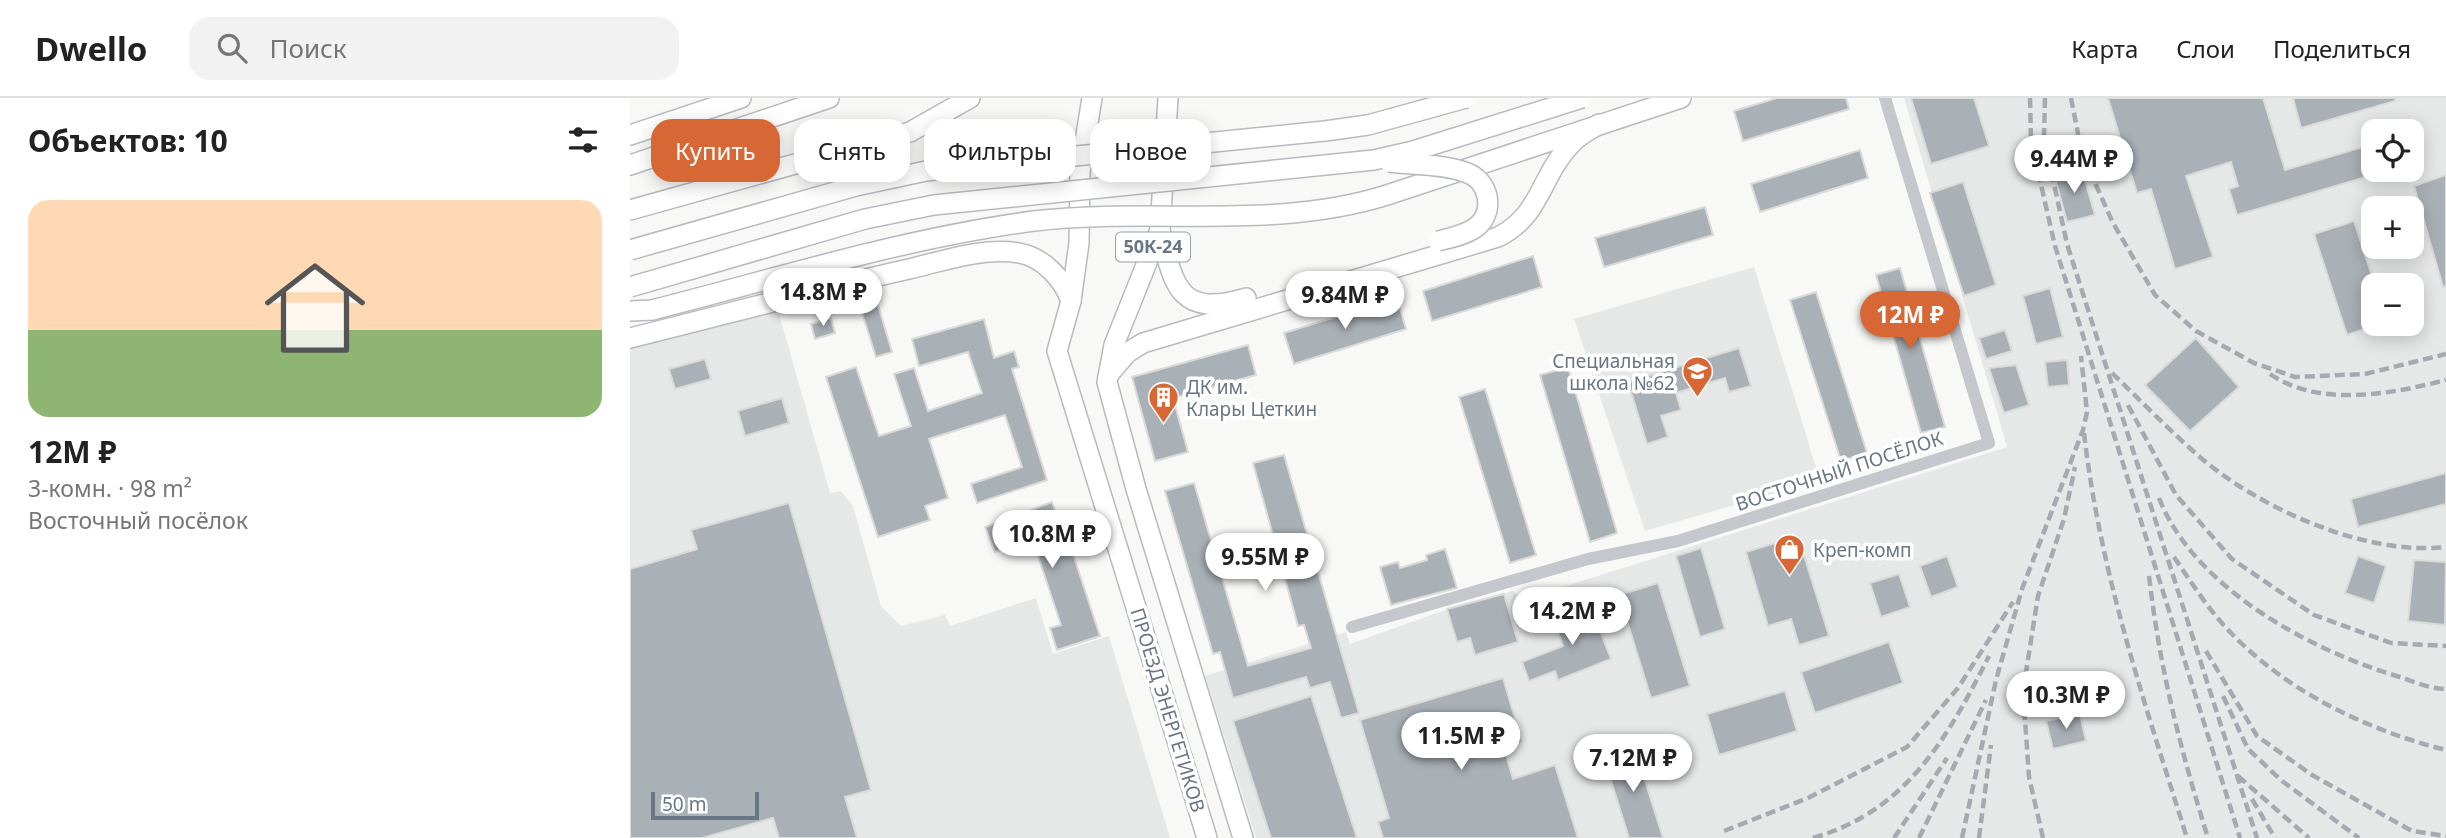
<!DOCTYPE html>
<html lang="ru">
<head>
<meta charset="utf-8">
<style>
  body { margin:0; font-family:"Noto Sans",sans-serif; background:#f2f2f2; color:#222; height:100vh; display:flex; flex-direction:column; font-size:26px; white-space:nowrap }
  * { box-sizing:border-box; margin:0 }
  p { font-size:23px; color:#767676 }
  .icon { flex:none; width:38px; height:38px; fill:none; stroke:currentColor; stroke-width:2; stroke-linecap:round; stroke-linejoin:round }
  .map { position:relative; flex:1; overflow:hidden }
  .side { display:flex; flex-direction:column; background:#fff; width:630px }
  .side>* { flex:none }
  .guide { position:absolute; left:21px; top:21px; width:665px; height:63px; display:flex; gap:14px }
  .buttons { position:absolute; left:1731px; top:21px; display:grid; gap:14px }
  .buttons a { display:grid; place-items:center; width:63px; height:63px; border-radius:14px; background:#fff; box-shadow:0 4px 18px #0003; font-size:35px }
  .scale { position:absolute; left:21px; bottom:18px; width:108px; box-sizing:border-box; padding-left:7px; border:4px solid #697685; border-top:0; font-size:19px; line-height:24px; white-space:nowrap; color:#697685; -webkit-text-stroke:5px #fff; paint-order:stroke }
  .price { position:absolute; translate:-50% -60px; padding:0 16px; border-radius:24px; background:#fff; color:#222; font-size:23px; line-height:46px; filter:drop-shadow(0 2px 4px #0008) }
  .price::after { content:''; position:absolute; left:50%; top:42px; width:21px; height:16px; margin-left:-10px; background:inherit; clip-path:polygon(0 0,100% 0,50% 100%) }
  .price.active { background:#d86736; color:#fff }
  ul { padding:0; list-style:none }
  li { display:grid; align-content:center; gap:14px; height:371px; padding:0 28px }
  li+li { border-top:2px solid #e0e0e0 }
  li span { display:grid; place-items:center; height:217px; border-radius:21px; color:#555 }
  li>.icon { margin-inline-start:auto }
  span .icon { width:126px; height:126px; fill:#fffc; stroke-width:1 }
  li b { font-size:30px }
  h2 { display:flex; justify-content:space-between; align-items:center; height:84px; padding:0 28px; font-size:30px }
  .chip { padding:0 24px; border-radius:21px; background:#fff; box-shadow:0 4px 18px #0003; font-size:24px; line-height:63px }
  .chip.active { background:#d86736; color:#fff }
  header { display:flex; align-items:center; gap:42px; box-sizing:border-box; height:98px; padding:0 35px; background:#fff; border-bottom:2px solid #e0e0e0 }
  header strong { font-size:33px }
  nav { display:flex; gap:38px; margin-inline-start:auto; font-size:24px }
  .search { width:490px; height:63px; background:#f2f2f2; display:flex; align-items:center; gap:18px; box-sizing:border-box; padding:0 24px; border-radius:21px; color:#767676; font-size:26px }
  main { display:flex; flex:1; min-height:0 }
  .map>svg:first-child { display:block }
</style>
</head>
<body>
<header>
<strong>Dwello</strong>
<div class="search"><svg class="icon" aria-label="search" viewBox="0 0 24 24"><circle cx="10" cy="10" r="6"/><path d="M15 15l6 6"/></svg>Поиск</div>
<nav><a>Карта</a><a>Слои</a><a>Поделиться</a></nav>
</header>
<main>
<section class="side">
<h2>Объектов: 10<svg class="icon" aria-label="filters" viewBox="0 0 24 24"><path d="M4 7h16M4 17h16"/><circle cx="9" cy="7" r="2"/><circle cx="15" cy="17" r="2"/></svg></h2>
<ul>
<li><span style="background:linear-gradient(#ffd9b3 60%,#8fb573 0)"><svg class="icon" aria-label="home" viewBox="0 0 24 24"><path d="M3 11l9-7 9 7M6 9v11h12V9"/></svg></span><div><b>12M ₽</b><p>3-комн. · 98 m²</p><p>Восточный посёлок</p></div></li>
</ul>
</section>
<div class="map">
<svg width="1816" height="740" viewBox="0 0 1816 740">
  <rect width="100%" height="100%" fill="#f8f8f6"/>
  <g fill="#e6e7e7" fill-rule="evenodd">
    <path d="M1274 0H1816V740H626L575 578 716 534 720 546 815 512 882 493 895 501 1377 349ZM1743 33H1782V72H1743ZM1743 110H1782V149H1743ZM1743 187H1782V226H1743Z"/>
    <polygon points="1124,169 1190,382 1015,433 944,221"/>
    <polygon points="147,209 200,395 211,393 223,408 251,508 271,528 315,517 320,528 406,500 423,556 479,538 540,740 0,740 0,244"/>
  </g>
  <g fill="#a9b0b6" stroke="#dadad8" stroke-width="2">
    <polygon points="1147,0 1216,0 1219,11 1113,43 1104,13"/>
    <polygon points="1281,0 1344,0 1359,48 1301,66"/>
    <polygon points="1478,0 1633,0 1655,72 1743,46 1743,77 1607,117 1599,91 1608,88 1601,64 1556,78 1583,159 1545,171 1521,91 1507,95"/>
    <polygon points="1663,0 1765,0 1765,3 1671,30"/>
    <polygon points="1230,52 1238,80 1130,114 1121,86"/>
    <polygon points="1451,69 1465,117 1437,124 1424,76"/>
    <polygon points="1816,77 1816,188 1813,189 1784,88"/>
    <polygon points="1333,84 1366,187 1334,198 1300,95"/>
    <polygon points="1075,109 1083,137 974,169 965,140"/>
    <polygon points="1724,123 1745,187 1743,228 1717,237 1684,136"/>
    <polygon points="903,158 912,189 802,223 793,193"/>
    <polygon points="1270,170 1315,329 1291,335 1246,177"/>
    <polygon points="1420,190 1433,239 1406,246 1393,198"/>
    <polygon points="1186,194 1237,355 1211,363 1160,202"/>
    <polygon points="767,200 776,231 664,266 654,235"/>
    <polygon points="248,207 262,254 246,259 231,212"/>
    <polygon points="201,220 205,235 185,241 181,226"/>
    <polygon points="354,221 364,260 384,253 389,269 382,271 417,382 347,405 341,386 392,369 375,317 299,341 318,400 295,408 300,422 248,439 196,279 226,269 249,338 281,328 264,276 284,270 298,313 352,295 338,254 289,268 282,241"/>
    <polygon points="1375,232 1382,253 1356,261 1349,240"/>
    <polygon points="1566,240 1609,289 1560,333 1515,287"/>
    <polygon points="618,247 626,277 543,300 558,354 525,363 502,279"/>
    <polygon points="1109,250 1121,288 1099,294 1095,280 1046,295 1051,312 1031,318 1038,339 1017,346 998,284"/>
    <polygon points="75,261 81,281 45,291 39,271"/>
    <polygon points="1437,262 1439,287 1418,289 1415,264"/>
    <polygon points="1386,267 1399,307 1374,315 1359,270"/>
    <polygon points="938,269 987,435 960,444 910,277"/>
    <polygon points="855,291 906,457 880,465 829,299"/>
    <polygon points="152,300 159,325 115,338 108,313"/>
    <polygon points="654,357 729,615 711,620 700,584 680,590 676,579 603,600 590,554 583,556 535,393 564,385 618,568 681,550 674,527 668,528 623,365"/>
    <polygon points="1816,375 1816,406 1728,429 1721,401"/>
    <polygon points="422,404 436,441 438,441 470,538 427,552 420,530 431,527 402,440 365,454 355,429"/>
    <polygon points="159,405 241,692 215,699 227,740 149,740 143,720 72,740 0,740 0,471 67,451 61,432"/>
    <polygon points="1168,438 1199,538 1169,547 1161,521 1138,528 1116,454"/>
    <polygon points="1071,450 1095,531 1070,539 1046,458"/>
    <polygon points="815,451 827,490 761,507 750,469 768,464 770,470 797,462 796,457"/>
    <polygon points="1317,458 1328,489 1301,499 1290,468"/>
    <polygon points="1728,458 1756,468 1744,505 1715,495"/>
    <polygon points="1784,462 1816,464 1815,527 1778,523"/>
    <polygon points="1269,476 1280,509 1251,519 1240,485"/>
    <polygon points="1028,485 1060,588 1021,600 989,497"/>
    <polygon points="874,496 888,544 845,557 840,540 827,544 817,511"/>
    <polygon points="960,507 981,561 928,582 925,573 899,583 892,564 933,548 923,521"/>
    <polygon points="1259,544 1273,585 1185,615 1171,574"/>
    <polygon points="873,580 892,644 874,650 883,681 925,667 948,740 753,740 748,724 759,720 730,622"/>
    <polygon points="1155,593 1167,633 1089,657 1077,616"/>
    <polygon points="681,598 727,740 641,740 603,623"/>
    <polygon points="1450,616 1456,643 1423,651 1416,623"/>
    <polygon points="1004,647 1033,740 999,740 973,657"/>
  </g>
  <g fill="none" stroke-linecap="round" stroke-linejoin="round">
    <defs>
      <g id="primary">
        <polyline points="462,0 450,74 449,145 441,203 427,253 577,740"/>
        <polyline points="538,0 530,132 484,247 477,284 506,391 613,740"/>
        <polyline points="0,37 111,0"/>
        <polyline points="0,67 199,0"/>
        <polyline points="757,97 1051,0"/>
        <polyline points="0,112 280,34 340,0"/>
        <path d="M530 132C544 189 549 220 616 200"/>
        <polyline points="0,213 22,212"/>
        <path d="M0 240C93 217 185 192 279 171 313 163 353 149 389 155 413 159 433 181 441 203"/>
        <path d="M479 276 497 255 513 245 868 139C912 117 910 77 942 45 949 37 960 32 969 26"/>
      </g>
    </defs>
    <use href="#primary" stroke="#b7bbbf" stroke-width="22"/>
    <polyline stroke="#c4c7cb" stroke-width="12" points="722,529 958,461 1048,443 1359,345 1255,0"/>
    <use href="#primary" stroke="#fff" stroke-width="19"/>
    <g stroke="#a5aab0" stroke-width="4.5" stroke-dasharray="10 5" stroke-linecap="butt">
      <polyline points="1400,0 1401,43 1425,148 1610,740"/>
      <polyline points="1415,0 1414,40 1437,146 1627,740"/>
      <polyline points="1441,0 1452,56 1483,125 1525,197 1566,233 1624,265 1665,279 1735,276 1816,256"/>
      <path d="M1482 275C1511 303 1540 333 1571 360 1631 411 1736 458 1816 449"/>
      <path d="M1640 276C1690 310 1761 296 1816 282"/>
      <polyline points="1498,307 1546,397 1602,461 1684,517 1761,545 1816,548"/>
      <path d="M1454 335C1470 475 1515 606 1557 740"/>
      <path d="M1529 400C1564 490 1681 553 1770 579 1784 584 1801 591 1816 591"/>
      <path d="M1544 459C1561 484 1580 514 1602 536 1658 594 1739 633 1816 652"/>
      <path d="M1519 478C1530 572 1550 650 1578 740"/>
      <polyline points="1576,553 1627,638 1682,677 1782,733 1816,738"/>
      <polyline points="1593,598 1618,651 1652,683 1729,740"/>
      <polyline points="1608,678 1679,740"/>
      <polyline points="1622,701 1645,740"/>
      <polyline points="1094,733 1178,700 1277,649 1328,590 1383,504"/>
      <path d="M1183 740C1277 713 1318 639 1359 558"/>
      <polyline points="1264,740 1317,660"/>
      <polyline points="1289,740 1356,602"/>
      <polyline points="1332,740 1366,582 1392,491 1453,332 1457,314 1451,258"/>
      <polyline points="1349,740 1361,647"/>
      <polyline points="1413,740 1399,679 1393,593 1408,498 1434,421 1445,369"/>
    </g>
    <defs>
      <g id="primary-bridge">
        <path d="M759 64C784 67 812 66 835 74 860 82 866 115 845 130 835 137 820 140 808 143"/>
        <polyline points="0,152 226,88 296,73 695,33 738,27 836,0"/>
        <polyline points="0,189 235,121 304,107 744,62 783,53 952,0"/>
        <path d="M22 212C148 180 275 140 404 123 521 109 643 133 757 97"/>
      </g>
    </defs>
    <use href="#primary-bridge" stroke="#b7bbbf" stroke-width="22" stroke-linecap="butt"/>
    <use href="#primary-bridge" stroke="#fff" stroke-width="19"/>
  </g>
  <defs>
    <symbol id="school-pin" viewBox="-11 -11 22 30"><path d="M0 17L-7.5 6A9.5 9.5 0 1 1 7.5 6Z" fill="#d86736" stroke="#fff"/><path d="M0-5L7-2L0 1L-7-2ZM-4 1L0 2.5L4 1V4Q0 6-4 4Z" fill="#fff"/></symbol>
    <symbol id="building-pin" viewBox="-11 -11 22 30"><path d="M0 17L-7.5 6A9.5 9.5 0 1 1 7.5 6Z" fill="#d86736" stroke="#fff"/><path d="M-4-6H4V6H1V3H-1V6H-4ZM-2.5-4.3h1.7v1.8h-1.7ZM.8-4.3h1.7v1.8H.8ZM-2.5-1h1.7V.8h-1.7ZM.8-1h1.7V.8H.8Z" fill="#fff"/></symbol>
    <symbol id="shop-pin" viewBox="-11 -11 22 30"><path d="M0 17L-7.5 6A9.5 9.5 0 1 1 7.5 6Z" fill="#d86736" stroke="#fff"/><path d="M-5-2.5h2.3a2.7 3.5 0 0 1 5.4 0H5L5.5 6h-11ZM-1.5-2.5h3a1.5 2.3 0 0 0-3 0Z" fill="#fff"/></symbol>
  </defs>
  <g fill-rule="evenodd">
    <use href="#school-pin" x="1050" y="256" width="35" height="47"/>
    <use href="#building-pin" x="516" y="282" width="35" height="47"/>
    <use href="#shop-pin" x="1142" y="434" width="35" height="47"/>
  </g>
  <g text-anchor="middle" stroke-width="7" stroke-linejoin="round" paint-order="stroke">
    <rect fill="#fff" stroke="#969faa" stroke-width="2" x="486" y="134.5" width="74" height="29" rx="5"/>
    <g font-size="18" font-weight="bold" fill="#697685">
      <text x="523" y="155">50К-24</text>
    </g>
    <g font-size="19" fill="#697685" stroke="#fff" text-anchor="start">
      <text x="1045" y="270" text-anchor="end">Специальная<tspan x="1045" dy="22">школа №62</tspan></text>
      <text x="556" y="296">ДК им.<tspan x="556" dy="22">Клары Цеткин</tspan></text>
      <text x="1183" y="459">Креп-комп</text>
    </g>
    <g font-size="19" fill="#697685" stroke="#fff">
      <text transform="translate(1209 373) rotate(-18)" y="7">ВОСТОЧНЫЙ ПОСЁЛОК</text>
      <text transform="translate(538 612) rotate(73)" y="7">ПРОЕЗД ЭНЕРГЕТИКОВ</text>
    </g>
  </g>
</svg>
<div class="buttons">
<a><svg class="icon" aria-label="locate" viewBox="0 0 24 24"><circle cx="12" cy="12" r="6"/><path d="M12 2v4M12 18v4M2 12h4M18 12h4"/></svg></a>
<a>+</a>
<a>−</a>
</div>
<div class="scale">50 m</div>
<b class="price" style="left:1444px;top:97px">9.44M ₽</b>
<b class="price" style="left:193px;top:230px">14.8M ₽</b>
<b class="price" style="left:715px;top:233px">9.84M ₽</b>
<b class="price active" style="left:1280px;top:253px">12M ₽</b>
<b class="price" style="left:422px;top:472px">10.8M ₽</b>
<b class="price" style="left:635px;top:495px">9.55M ₽</b>
<b class="price" style="left:942px;top:549px">14.2M ₽</b>
<b class="price" style="left:1436px;top:633px">10.3M ₽</b>
<b class="price" style="left:831px;top:674px">11.5M ₽</b>
<b class="price" style="left:1003px;top:696px">7.12M ₽</b>
<div class="guide">
<a class="chip active">Купить</a>
<a class="chip">Снять</a>
<a class="chip">Фильтры</a>
<a class="chip">Новое</a>
</div>
</div>
</main>
</body>
</html>
